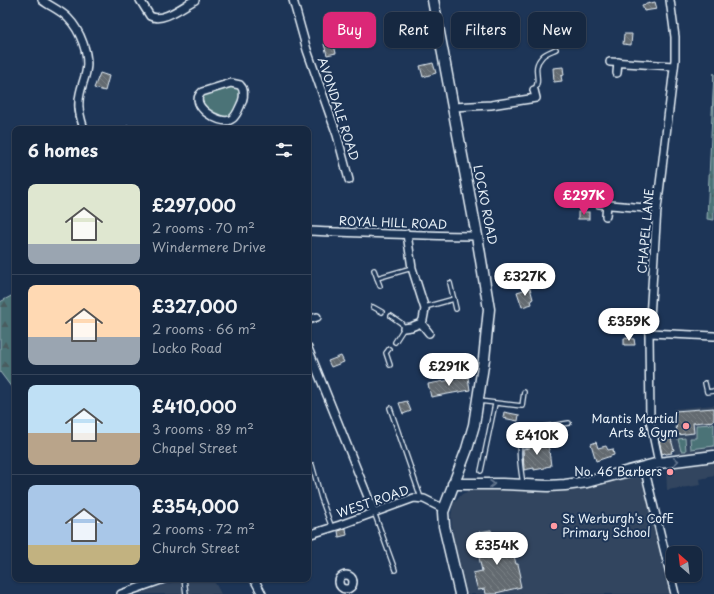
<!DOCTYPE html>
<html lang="en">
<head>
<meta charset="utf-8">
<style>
  body { margin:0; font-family:"Playpen Sans",sans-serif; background:#1f3048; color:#f1f3f6; height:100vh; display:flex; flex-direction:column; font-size:15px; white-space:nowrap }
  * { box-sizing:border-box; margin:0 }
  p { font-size:13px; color:#9ea6b1 }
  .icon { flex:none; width:22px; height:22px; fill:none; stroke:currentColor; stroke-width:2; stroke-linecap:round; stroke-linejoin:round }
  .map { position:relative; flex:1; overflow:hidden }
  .side { position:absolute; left:12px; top:126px; width:299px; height:456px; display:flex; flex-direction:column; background:#162841; border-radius:8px; box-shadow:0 1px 3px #0004,0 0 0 1px #35445a }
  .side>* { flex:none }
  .banner { position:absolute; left:323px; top:12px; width:331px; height:36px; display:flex; gap:8px }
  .needle { width:26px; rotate:332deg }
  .controls { position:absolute; left:666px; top:546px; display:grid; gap:8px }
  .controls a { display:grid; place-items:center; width:36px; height:36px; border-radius:8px; background:#162841; box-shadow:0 1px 3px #0004,0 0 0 1px #35445a; font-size:20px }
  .price { position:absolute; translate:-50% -34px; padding:0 9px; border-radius:14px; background:#fff; color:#222; font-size:13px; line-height:26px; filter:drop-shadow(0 1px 2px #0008) }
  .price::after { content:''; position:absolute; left:50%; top:24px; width:12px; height:9px; margin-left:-6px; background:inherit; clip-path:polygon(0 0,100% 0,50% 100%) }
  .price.selected { background:#db2777; color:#fff }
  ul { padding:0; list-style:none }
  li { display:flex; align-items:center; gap:12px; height:100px; padding:0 16px }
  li+li { border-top:1px solid #35445a }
  li span { display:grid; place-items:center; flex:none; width:112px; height:80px; border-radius:8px; color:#555 }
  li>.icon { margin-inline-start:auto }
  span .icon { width:48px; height:48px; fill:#fffc; stroke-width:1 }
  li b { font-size:17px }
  h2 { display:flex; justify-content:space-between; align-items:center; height:48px; padding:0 16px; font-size:17px }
  .pill { padding:0 14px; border-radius:8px; background:#162841; box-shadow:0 1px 3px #0004,0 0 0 1px #35445a; font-size:14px; line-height:36px }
  .pill.selected { background:#db2777; color:#fff }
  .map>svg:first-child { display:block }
</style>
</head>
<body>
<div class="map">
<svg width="714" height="594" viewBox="0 0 714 594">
  <defs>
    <pattern id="forest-firs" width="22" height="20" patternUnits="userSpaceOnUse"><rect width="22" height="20" fill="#4b7377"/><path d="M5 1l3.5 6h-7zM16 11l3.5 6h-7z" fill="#485b5e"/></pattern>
    <pattern id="park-tufts" width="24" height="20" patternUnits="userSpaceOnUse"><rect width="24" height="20" fill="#4b7377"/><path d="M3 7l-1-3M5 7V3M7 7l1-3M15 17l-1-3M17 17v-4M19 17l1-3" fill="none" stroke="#485b5e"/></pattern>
    <pattern id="building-back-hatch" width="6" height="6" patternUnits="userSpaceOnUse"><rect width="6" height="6" fill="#636a6f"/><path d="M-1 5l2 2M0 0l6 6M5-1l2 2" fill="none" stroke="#798084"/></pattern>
  </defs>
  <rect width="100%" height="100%" fill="#1d3557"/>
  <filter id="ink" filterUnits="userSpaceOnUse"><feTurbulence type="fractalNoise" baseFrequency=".025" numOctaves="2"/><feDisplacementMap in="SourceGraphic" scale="8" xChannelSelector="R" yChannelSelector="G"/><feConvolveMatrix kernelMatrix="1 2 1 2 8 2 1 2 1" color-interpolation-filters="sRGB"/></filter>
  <g filter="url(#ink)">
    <g fill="#32455e">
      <polygon points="714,405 714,476 700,479 701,485 667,490 666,468 678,466 670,436 675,434 673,409"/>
      <polygon points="643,472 672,594 467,594 453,537 451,516 453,504 462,494 469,491 488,489 538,489 598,484"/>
      <polygon points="182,579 213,579 221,594 137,594"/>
    </g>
    <g fill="#4b7377" stroke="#9ab2b8">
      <path d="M228 86H236L240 90C240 97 238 103 235 109 227 124 212 113 202 105V98L204 95Z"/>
      <polygon points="714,424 714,446 691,449 690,438 696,438 696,425"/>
      <polygon points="685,438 686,451 681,451 678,439"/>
    </g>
    <polygon fill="url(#forest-firs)" stroke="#9ab2b8" points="15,294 15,392 0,372 0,302"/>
    <polygon fill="url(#park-tufts)" stroke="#9ab2b8" points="714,73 714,220 707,219"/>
    <g fill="url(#building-back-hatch)" stroke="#e8f1f8">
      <polygon points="655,2 657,9 644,11 642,5"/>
      <polygon points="472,32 475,44 464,47 461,35"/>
      <polygon points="624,34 632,34 631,45 623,44"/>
      <polygon points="333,42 336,53 327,55 324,44"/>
      <polygon points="433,63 436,73 423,77 420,66"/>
      <polygon points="563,67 564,75 561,76 562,81 554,82 553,68"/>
      <polygon points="100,73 109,76 105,91 94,88"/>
      <rect x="578" y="212" width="11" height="7"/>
      <polygon points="530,288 533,299 531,300 532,304 522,307 517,292"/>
      <polygon points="624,338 634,339 635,345 624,345"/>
      <polygon points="341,356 344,362 331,367 328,361"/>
      <polygon points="468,377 470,390 431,397 428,384"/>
      <polygon points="407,401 411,411 403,414 399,403"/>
      <polygon points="714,408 714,421 693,423 694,433 677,435 675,411"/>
      <polygon points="504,412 519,415 518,421 503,418"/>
      <polygon points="669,432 674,450 671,451 672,453 666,454 665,453 662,454 658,435"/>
      <polygon points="538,442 538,444 548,442 551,466 545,467 545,468 534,470 534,468 524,470 523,449 530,448 529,444"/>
      <polygon points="596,442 598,448 606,446 608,450 613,449 614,455 596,461 591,444"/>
      <polygon points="346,528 347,535 339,537 338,531"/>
      <polygon points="491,530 494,544 509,542 510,546 515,544 516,551 513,552 516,564 518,564 521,577 519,578 521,587 496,593 497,594 486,594 485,589 478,590 473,573 482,571 477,548 482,547 479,532"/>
    </g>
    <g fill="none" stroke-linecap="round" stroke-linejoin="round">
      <defs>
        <g id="lane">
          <path d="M534 90C543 78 530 70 542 57 545 53 552 51 556 49"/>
          <polyline points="129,129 129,128"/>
          <polyline points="374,270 380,286"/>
          <polyline points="377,278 412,268"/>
          <polyline points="450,283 456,309"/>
          <polyline points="373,307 382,312"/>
          <polyline points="425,307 454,299"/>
          <polyline points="391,316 401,323 404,328 395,342"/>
          <polyline points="389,349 386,353 390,365"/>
          <polyline points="705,383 707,392 714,391"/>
          <polyline points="479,401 522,406 524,392"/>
          <polyline points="390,408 421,498"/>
          <polyline points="312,465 321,498 332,528"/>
          <polyline points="481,471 495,404"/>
          <path d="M523 484C521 471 515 439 525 430L569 423"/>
          <polyline points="374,512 395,570"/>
          <polyline points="184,579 186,594"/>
        </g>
        <g id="street">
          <path d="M42 0C51 7 60 10 68 18 80 30 90 55 86 72 84 82 79 91 79 102 78 111 81 120 84 129"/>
          <path d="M140 0 150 16C163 23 183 6 195 0"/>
          <polyline points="293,0 307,50 337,135 349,180"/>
          <polyline points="610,62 674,66"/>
          <polyline points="617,73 618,62"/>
          <path d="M231 83 240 85C245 90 244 96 242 102 239 108 236 118 230 120 220 125 187 105 202 92Z"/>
          <polyline points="453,107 491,105 536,98 534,90"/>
          <polyline points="599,204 657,209"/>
          <polyline points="606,216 607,204"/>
          <path d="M308 231C364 233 421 236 477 236"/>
          <polyline points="308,320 317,317"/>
          <polyline points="421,323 429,333"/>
          <polyline points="404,328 411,327 421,323 423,320 425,309 412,268 407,234"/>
          <polyline points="649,333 714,336"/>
          <polyline points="308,348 374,512"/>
          <polyline points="659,463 650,420 649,333 657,209 675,60 675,37 670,0"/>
          <polyline points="644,467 675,594"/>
          <polyline points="308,535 340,525 414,498 424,499 444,509"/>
          <circle cx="346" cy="582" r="7"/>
          <polyline points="254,579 262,594"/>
          <polyline points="121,594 164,579"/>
        </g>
        <g id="secondary">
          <polyline points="433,0 477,236 489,309 484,359 474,425 467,449 443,512 444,526 460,594"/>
          <polyline points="453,484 502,484 548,486 565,485 587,482 659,463 714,456"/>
        </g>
      </defs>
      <use href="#lane" stroke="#e8f1f8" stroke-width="6"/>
      <use href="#street" stroke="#e8f1f8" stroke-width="10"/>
      <use href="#secondary" stroke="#e8f1f8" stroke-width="13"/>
      <use href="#lane" stroke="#1d3557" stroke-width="3.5"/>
      <use href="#street" stroke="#1d3557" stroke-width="7"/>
      <use href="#secondary" stroke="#1d3557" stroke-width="10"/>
    </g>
    <defs><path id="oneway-chevron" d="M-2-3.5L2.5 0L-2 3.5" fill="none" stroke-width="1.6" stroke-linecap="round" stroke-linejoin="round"/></defs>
    <g stroke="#64778f">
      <use href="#oneway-chevron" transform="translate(676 461) rotate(-7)"/>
      <use href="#oneway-chevron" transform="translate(492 484)"/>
    </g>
  </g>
  <g fill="#ff9aa2" stroke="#1d3557" stroke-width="1.5">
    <circle cx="686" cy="426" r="4"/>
    <circle cx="670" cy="472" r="4"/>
    <circle cx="554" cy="526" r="4"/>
  </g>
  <g text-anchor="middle" stroke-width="4" stroke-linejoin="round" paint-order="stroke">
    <g font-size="12" fill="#e8f1f8" stroke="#1d3557">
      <text transform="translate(338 109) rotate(72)" y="4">AVONDALE ROAD</text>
      <text transform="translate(485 205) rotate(79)" y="4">LOCKO ROAD</text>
      <text transform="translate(393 223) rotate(2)" y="4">ROYAL HILL ROAD</text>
      <text transform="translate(646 231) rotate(-85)" y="4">CHAPEL LANE</text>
      <text transform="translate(373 502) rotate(-19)" y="4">WEST ROAD</text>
    </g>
    <g font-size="12" fill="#e8f1f8" stroke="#1d3557" text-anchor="end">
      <text x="678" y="423">Mantis Martial<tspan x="678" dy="14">Arts &amp; Gym</tspan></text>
      <text x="662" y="476">No. 46 Barbers</text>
      <text x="562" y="523" text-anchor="start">St Werburgh's CofE<tspan x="562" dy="14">Primary School</tspan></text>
    </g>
  </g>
</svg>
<div class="controls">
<a><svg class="needle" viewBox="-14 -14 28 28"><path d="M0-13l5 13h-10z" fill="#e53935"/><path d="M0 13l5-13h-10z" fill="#9ea6b1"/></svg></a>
</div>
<b class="price selected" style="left:584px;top:216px">£297K</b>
<b class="price" style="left:525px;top:297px">£327K</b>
<b class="price" style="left:629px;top:342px">£359K</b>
<b class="price" style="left:449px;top:387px">£291K</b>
<b class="price" style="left:537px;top:456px">£410K</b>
<b class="price" style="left:497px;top:566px">£354K</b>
<div class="banner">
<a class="pill selected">Buy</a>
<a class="pill">Rent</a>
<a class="pill">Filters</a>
<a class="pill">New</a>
</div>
<section class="side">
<h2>6 homes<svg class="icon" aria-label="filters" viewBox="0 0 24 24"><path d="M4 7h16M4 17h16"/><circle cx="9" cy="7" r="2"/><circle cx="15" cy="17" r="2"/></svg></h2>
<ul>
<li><span style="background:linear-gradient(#dfe7d0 75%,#9aa5b1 0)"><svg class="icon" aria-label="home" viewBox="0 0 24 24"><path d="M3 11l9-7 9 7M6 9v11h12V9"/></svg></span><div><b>£297,000</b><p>2 rooms · 70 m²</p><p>Windermere Drive</p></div></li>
<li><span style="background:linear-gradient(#ffd9b3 65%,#9aa5b1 0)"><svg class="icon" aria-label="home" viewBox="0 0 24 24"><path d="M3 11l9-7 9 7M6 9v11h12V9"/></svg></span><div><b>£327,000</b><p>2 rooms · 66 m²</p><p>Locko Road</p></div></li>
<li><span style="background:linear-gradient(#bfe0f5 60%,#b9a48a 0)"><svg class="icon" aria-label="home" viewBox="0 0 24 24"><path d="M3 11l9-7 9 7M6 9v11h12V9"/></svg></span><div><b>£410,000</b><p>3 rooms · 89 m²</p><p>Chapel Street</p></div></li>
<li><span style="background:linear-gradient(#a9c7e8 75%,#c2b280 0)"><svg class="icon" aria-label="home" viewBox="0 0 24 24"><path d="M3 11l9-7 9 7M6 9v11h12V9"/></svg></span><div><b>£354,000</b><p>2 rooms · 72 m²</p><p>Church Street</p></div></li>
</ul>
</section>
</div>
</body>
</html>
